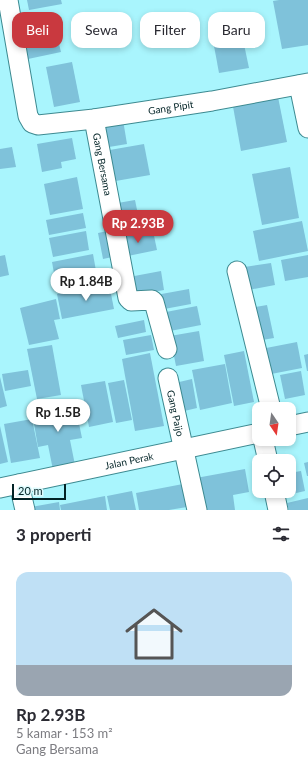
<!DOCTYPE html>
<html lang="id">
<head>
<meta charset="utf-8">
<style>
  body { margin:0; font-family:Lato,sans-serif; background:#f7f7f7; color:#2b2b33; height:100vh; display:flex; flex-direction:column; font-size:15px; white-space:nowrap }
  * { box-sizing:border-box; margin:0 }
  p { font-size:13px; color:#7c7c81 }
  .icon { flex:none; width:22px; height:22px; fill:none; stroke:currentColor; stroke-width:2; stroke-linecap:round; stroke-linejoin:round }
  .map { position:relative; height:510px; overflow:hidden }
  .details { display:flex; flex-direction:column; background:#fff; flex:1 }
  .details>* { flex:none }
  .hud { position:absolute; left:12px; top:12px; width:284px; height:36px; display:flex; gap:8px }
  .needle { width:26px; rotate:167deg }
  .buttons { position:absolute; left:252px; top:402px; display:grid; gap:8px }
  .buttons a { display:grid; place-items:center; width:44px; height:44px; border-radius:8px; background:#fff; box-shadow:0 2px 6px #0003; font-size:20px }
  .scale { position:absolute; left:12px; bottom:10px; width:54px; box-sizing:border-box; padding-left:4px; border:2px solid #022326; border-top:0; font-size:11px; line-height:14px; white-space:nowrap; color:#022326; -webkit-text-stroke:3px #ddfafc; paint-order:stroke }
  .price { position:absolute; translate:-50% -34px; padding:0 9px; border-radius:14px; background:#fff; color:#222; font-size:13px; line-height:26px; filter:drop-shadow(0 1px 2px #0008) }
  .price::after { content:''; position:absolute; left:50%; top:24px; width:12px; height:9px; margin-left:-6px; background:inherit; clip-path:polygon(0 0,100% 0,50% 100%) }
  .price.active { background:#c9393f; color:#fff }
  ul { padding:0; list-style:none }
  li { display:grid; align-content:center; gap:8px; height:212px; padding:0 16px }
  li+li { border-top:1px solid #e1e1e2 }
  li span { display:grid; place-items:center; height:124px; border-radius:12px; color:#555 }
  li>.icon { margin-inline-start:auto }
  span .icon { width:72px; height:72px; fill:#fffc; stroke-width:1 }
  li b { font-size:17px }
  h2 { display:flex; justify-content:space-between; align-items:center; height:48px; padding:0 16px; font-size:17px }
  .tag { padding:0 14px; border-radius:12px; background:#fff; box-shadow:0 2px 6px #0003; font-size:14px; line-height:36px }
  .tag.active { background:#c9393f; color:#fff }
  .map>svg:first-child { display:block }
</style>
</head>
<body>
<div class="map">
<svg width="308" height="510" viewBox="0 0 308 510">
  <rect width="100%" height="100%" fill="#a9f5fd"/>
  <g fill="#7fc2da">
    <polygon points="27,0 61,0 62,4 29,10"/>
    <polygon points="279,0 308,0 308,45 282,49 273,1"/>
    <polygon points="60,16 63,35 57,36 61,52 28,59 23,35 44,31 41,20"/>
    <polygon points="241,30 249,68 219,73 212,35"/>
    <polygon points="72,62 80,102 54,107 46,67"/>
    <polygon points="277,92 287,142 241,151 232,101"/>
    <polygon points="123,120 127,144 103,148 99,125"/>
    <polygon points="72,138 76,159 61,162 62,168 42,172 37,144"/>
    <polygon points="144,144 150,175 110,182 104,151"/>
    <polygon points="12,147 16,167 0,169 0,149"/>
    <polygon points="290,167 299,218 262,225 252,174"/>
    <polygon points="77,177 83,209 50,215 44,184"/>
    <polygon points="135,200 141,229 118,233 112,204"/>
    <polygon points="83,213 86,228 49,235 46,220"/>
    <polygon points="302,221 308,251 259,261 253,231"/>
    <polygon points="112,230 117,256 103,259 98,233"/>
    <polygon points="86,231 89,250 53,257 49,238"/>
    <polygon points="153,231 157,250 123,257 119,237"/>
    <polygon points="93,254 98,282 57,290 52,262"/>
    <polygon points="5,255 9,275 0,277 0,256"/>
    <polygon points="308,255 308,277 285,281 281,260"/>
    <polygon points="271,263 275,285 243,291 238,268"/>
    <polygon points="161,271 164,290 133,296 129,277"/>
    <polygon points="109,284 114,309 62,319 57,294"/>
    <polygon points="189,289 191,304 159,310 156,295"/>
    <polygon points="56,299 60,319 54,320 59,339 29,345 20,308"/>
    <polygon points="267,305 274,338 256,341 250,308"/>
    <polygon points="197,306 201,325 170,331 166,312"/>
    <polygon points="144,320 146,332 118,338 115,326"/>
    <polygon points="199,331 204,361 176,366 170,336"/>
    <polygon points="151,335 154,350 126,355 123,340"/>
    <polygon points="297,342 302,368 266,375 261,349"/>
    <polygon points="52,345 61,395 37,399 27,349"/>
    <polygon points="244,351 254,402 234,406 224,355"/>
    <polygon points="150,353 164,426 135,431 122,359"/>
    <polygon points="308,354 308,371 307,371 304,355"/>
    <polygon points="225,364 232,403 200,410 192,370"/>
    <polygon points="28,370 31,386 5,391 2,374"/>
    <polygon points="301,371 305,395 285,399 280,375"/>
    <polygon points="0,377 7,406 0,408"/>
    <polygon points="192,379 197,408 180,412 175,383"/>
    <polygon points="124,380 132,420 116,423 108,383"/>
    <polygon points="105,381 113,422 89,427 81,385"/>
    <polygon points="75,404 82,438 70,440 75,465 53,470 48,445 38,447 32,412"/>
    <polygon points="32,419 40,458 11,463 4,424"/>
    <polygon points="0,426 8,462 0,464"/>
    <polygon points="308,462 308,476 307,476 304,463"/>
    <polygon points="245,469 249,492 233,495 235,510 202,510 196,478"/>
    <polygon points="301,471 305,491 279,497 277,491 289,491 289,473"/>
    <polygon points="183,484 187,507 169,510 139,510 136,493"/>
    <polygon points="132,491 136,510 110,510 107,496"/>
    <polygon points="105,496 107,510 61,510 60,505"/>
    <polygon points="308,498 308,510 289,510 287,503"/>
    <polygon points="59,502 60,510 31,510 31,507"/>
  </g>
  <g fill="none" stroke-linecap="round" stroke-linejoin="round">
    <defs>
      <g id="minor">
        <path id="s1" d="M8 0 28 116 32 123 38 125 94 119 212 101 308 83"/>
        <polyline points="299,85 308,128"/>
        <path id="s2" d="M94 119 128 298 131 301 152 300 154 302 167 349"/>
        <polyline points="237,271 271,409"/>
        <path id="s3" d="M168 378 197 510"/>
        <polyline points="289,426 308,422"/>
        <polyline points="263,439 268,461"/>
        <polyline points="19,484 25,510"/>
        <path id="s4" d="M0 488 259 433"/>
        <polyline points="274,491 278,510"/>
      </g>
    </defs>
    <use href="#minor" stroke="#3d8a91" stroke-width="21"/>
    <use href="#minor" stroke="#fff" stroke-width="19"/>
  </g>
  <g text-anchor="middle" stroke-width="3" stroke-linejoin="round" paint-order="stroke">
    <g font-size="10" fill="#022326" stroke="#ddfafc">
      <text dy="4" stroke="none"><textPath href="#s1" startOffset="266">Gang Pipit</textPath></text>
      <text dy="4" stroke="none"><textPath href="#s2" startOffset="46">Gang Bersama</textPath></text>
      <text dy="4" stroke="none"><textPath href="#s3" startOffset="36">Gang Paijo</textPath></text>
      <text dy="4" stroke="none"><textPath href="#s4" startOffset="132">Jalan Perak</textPath></text>
    </g>
  </g>
</svg>
<div class="buttons">
<a><svg class="needle" viewBox="-14 -14 28 28"><path d="M0-13l5 13h-10z" fill="#e53935"/><path d="M0 13l5-13h-10z" fill="#7c7c81"/></svg></a>
<a><svg class="icon" aria-label="locate" viewBox="0 0 24 24"><circle cx="12" cy="12" r="6"/><path d="M12 2v4M12 18v4M2 12h4M18 12h4"/></svg></a>
</div>
<div class="scale">20 m</div>
<b class="price active" style="left:138px;top:244px">Rp 2.93B</b>
<b class="price" style="left:86px;top:302px">Rp 1.84B</b>
<b class="price" style="left:58px;top:433px">Rp 1.5B</b>
<div class="hud">
<a class="tag active">Beli</a>
<a class="tag">Sewa</a>
<a class="tag">Filter</a>
<a class="tag">Baru</a>
</div>
</div>
<section class="details">
<h2>3 properti<svg class="icon" aria-label="filters" viewBox="0 0 24 24"><path d="M4 7h16M4 17h16"/><circle cx="9" cy="7" r="2"/><circle cx="15" cy="17" r="2"/></svg></h2>
<ul>
<li><span style="background:linear-gradient(#bfe0f5 75%,#9aa5b1 0)"><svg class="icon" aria-label="home" viewBox="0 0 24 24"><path d="M3 11l9-7 9 7M6 9v11h12V9"/></svg></span><div><b>Rp 2.93B</b><p>5 kamar · 153 m²</p><p>Gang Bersama</p></div></li>
</ul>
</section>
</body>
</html>
